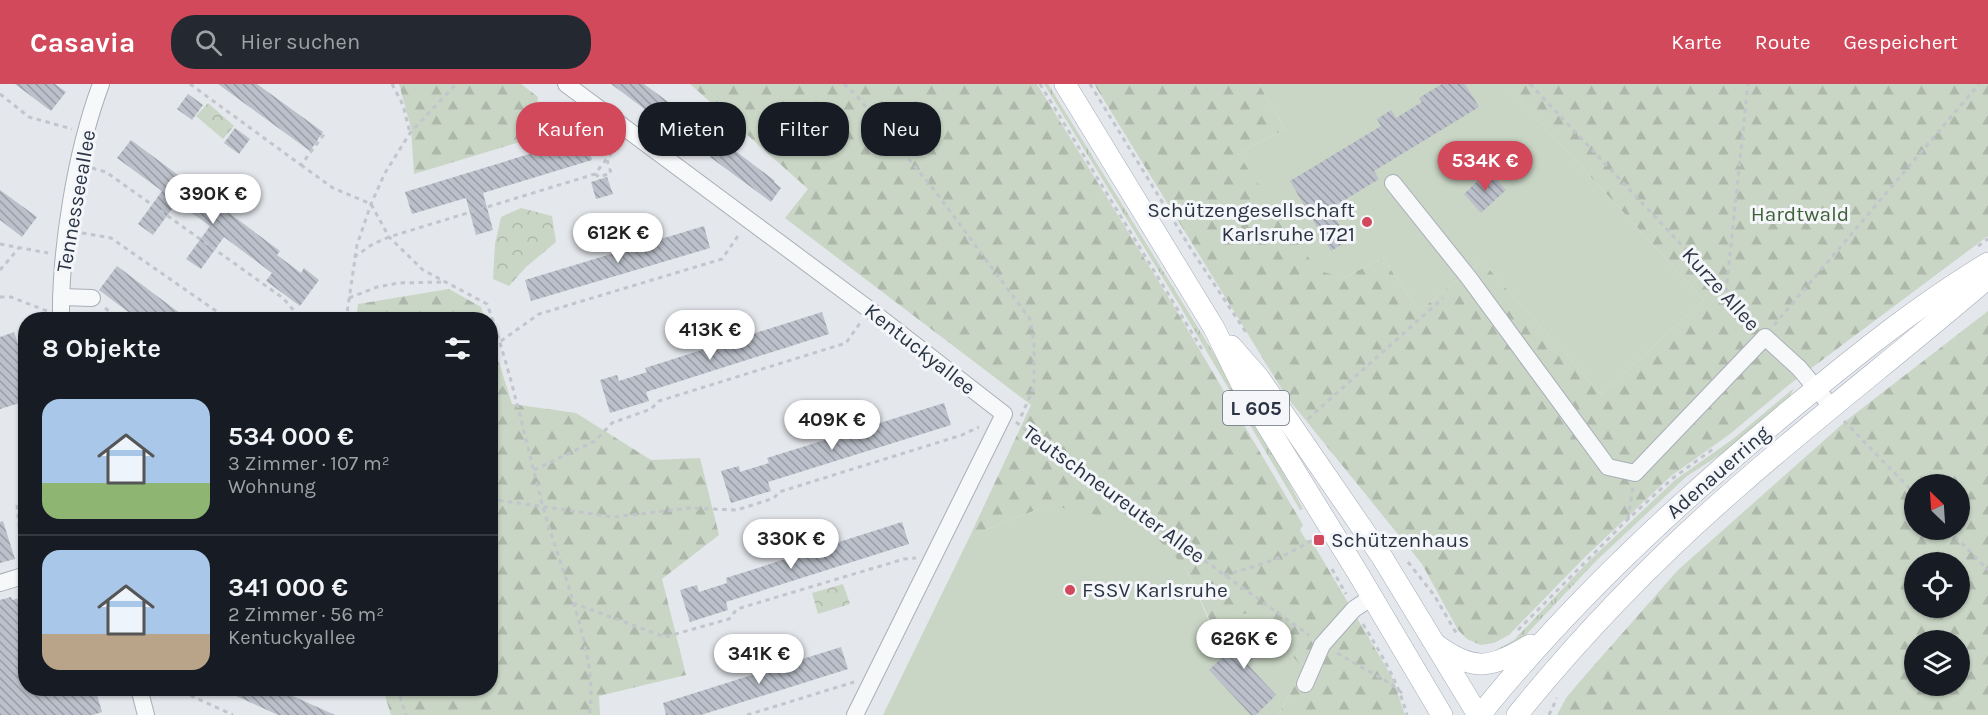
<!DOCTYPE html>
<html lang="de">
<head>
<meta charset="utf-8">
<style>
  body { margin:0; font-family:Karla,sans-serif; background:#242831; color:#f1f3f6; height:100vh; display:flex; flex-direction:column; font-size:22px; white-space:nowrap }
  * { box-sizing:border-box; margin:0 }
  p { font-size:20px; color:#9ea1a6 }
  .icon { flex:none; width:33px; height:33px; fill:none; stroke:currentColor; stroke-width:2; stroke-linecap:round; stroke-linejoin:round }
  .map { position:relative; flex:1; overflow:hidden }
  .drawer { position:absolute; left:18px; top:228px; width:480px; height:384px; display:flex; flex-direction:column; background:#171b24; border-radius:24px; box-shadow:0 2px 4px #0004 }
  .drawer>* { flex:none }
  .hud { position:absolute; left:516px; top:18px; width:570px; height:54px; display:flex; gap:12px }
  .needle { width:39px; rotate:335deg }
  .controls { position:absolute; left:1904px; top:390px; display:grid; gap:12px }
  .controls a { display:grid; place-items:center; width:66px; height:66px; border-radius:50%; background:#171b24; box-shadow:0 2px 4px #0004; font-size:30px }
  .price { position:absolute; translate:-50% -51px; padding:0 14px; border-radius:21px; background:#fff; color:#222; font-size:20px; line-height:39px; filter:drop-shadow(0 2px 3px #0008) }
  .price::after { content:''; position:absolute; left:50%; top:36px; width:18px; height:14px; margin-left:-9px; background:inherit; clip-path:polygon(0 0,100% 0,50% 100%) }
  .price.selected { background:#d1495b; color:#fff }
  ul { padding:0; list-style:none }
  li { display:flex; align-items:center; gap:18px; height:150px; padding:0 24px }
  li+li { border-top:2px solid #363941 }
  li span { display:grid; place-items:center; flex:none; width:168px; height:120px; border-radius:18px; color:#555 }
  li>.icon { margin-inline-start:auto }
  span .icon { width:72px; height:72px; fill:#fffc; stroke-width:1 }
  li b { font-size:26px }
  h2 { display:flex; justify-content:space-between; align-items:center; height:72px; padding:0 24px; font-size:26px }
  .pill { padding:0 21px; border-radius:24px; background:#171b24; box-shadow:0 2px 4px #0004; font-size:21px; line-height:54px }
  .pill.selected { background:#d1495b; color:#fff }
  header { display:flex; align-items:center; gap:36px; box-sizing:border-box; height:84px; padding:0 30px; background:#d1495b; color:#fff }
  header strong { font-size:28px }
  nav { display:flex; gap:33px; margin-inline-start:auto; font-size:21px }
  .search { width:420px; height:54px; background:#242831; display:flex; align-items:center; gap:15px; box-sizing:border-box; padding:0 21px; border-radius:24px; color:#9ea1a6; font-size:22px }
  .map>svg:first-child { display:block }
</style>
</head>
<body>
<header>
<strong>Casavia</strong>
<div class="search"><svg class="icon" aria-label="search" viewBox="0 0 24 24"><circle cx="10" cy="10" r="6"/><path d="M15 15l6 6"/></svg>Hier suchen</div>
<nav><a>Karte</a><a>Route</a><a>Gespeichert</a></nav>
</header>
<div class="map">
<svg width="1988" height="631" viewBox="0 0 1988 631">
  <defs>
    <pattern id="grass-tufts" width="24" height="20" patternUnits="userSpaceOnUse" patternTransform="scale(1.5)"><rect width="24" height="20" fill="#c9d6c5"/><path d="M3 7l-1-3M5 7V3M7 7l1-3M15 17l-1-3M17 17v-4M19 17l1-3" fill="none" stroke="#adb8ab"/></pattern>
    <pattern id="forest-firs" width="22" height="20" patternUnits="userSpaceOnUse" patternTransform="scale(1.5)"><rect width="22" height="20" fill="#c9d6c5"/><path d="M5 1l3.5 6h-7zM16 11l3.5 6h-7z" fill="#adb8ab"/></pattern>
    <pattern id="park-crowns" width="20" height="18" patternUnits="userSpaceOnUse" patternTransform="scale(1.5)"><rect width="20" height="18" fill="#c9d6c5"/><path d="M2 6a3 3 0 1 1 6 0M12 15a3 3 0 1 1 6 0" fill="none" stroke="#adb8ab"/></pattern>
    <pattern id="building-back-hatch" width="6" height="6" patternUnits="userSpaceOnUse" patternTransform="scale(1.5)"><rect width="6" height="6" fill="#bbc0ca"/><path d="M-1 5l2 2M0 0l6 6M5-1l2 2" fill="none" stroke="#989da6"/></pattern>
  </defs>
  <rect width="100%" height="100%" fill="#e4e7ec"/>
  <g fill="url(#grass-tufts)">
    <polygon points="1044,0 1048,0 1259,343 1303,425 1300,426 1177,217"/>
    <polygon points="1794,304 1789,314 1732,363 1687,392 1597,476 1519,558 1489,570 1514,556 1589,477 1675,396 1733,355"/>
  </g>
  <g fill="url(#forest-firs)" fill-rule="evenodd">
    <polygon points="399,0 521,0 538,13 533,54 414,90 411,44"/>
    <polygon points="690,0 1037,0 1173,221 1303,441 1300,446 1306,456 1311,456 1393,595 1405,631 1278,631 1304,585 1210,537 1186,484 1049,421 970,452 1031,321 785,134 808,105"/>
    <polygon points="1094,0 1259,0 1285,45 1238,70 1343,194 1383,174 1419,227 1482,177 1601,310 1704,216 1505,0 1988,0 1988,152 1790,300 1730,350 1671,392 1585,473 1509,551 1494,559 1481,561 1467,555 1458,546 1422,480 1286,312"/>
    <polygon points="449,205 481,223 485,235 356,235 358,220"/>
    <path d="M1988 227V631H1557L1566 614 1582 595 1678 486 1847 336ZM1914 400H1959V446H1914ZM1959 478V524H1914V478ZM1959 556V602H1914V556Z"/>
    <polygon points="491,253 512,320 576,329 651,376 700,374 719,451 662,495 686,591 599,612 600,631 391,631 383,605 490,604"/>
  </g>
  <g fill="url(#park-crowns)">
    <polygon points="208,19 234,42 223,55 196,32"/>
    <polygon points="521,124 552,132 556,158 526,183 509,202 493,195 495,160 501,133"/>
    <polygon points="843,500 850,520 818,530 812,509"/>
  </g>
  <g fill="#c9d6c5">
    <polygon points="1259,0 1505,0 1704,216 1601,310 1482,177 1419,227 1383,174 1343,194 1317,186 1238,70 1285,45"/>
    <polygon points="1049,421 1144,441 1186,484 1209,537 1253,528 1304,585 1278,631 883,631 970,452"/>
  </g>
  <g fill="url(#building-back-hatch)">
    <polygon points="15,0 55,0 66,8 51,27"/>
    <polygon points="218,0 257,0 323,48 310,67"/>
    <polygon points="611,0 644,0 686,31 684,32 692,38 681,52"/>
    <polygon points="1442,0 1465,0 1479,23 1374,87 1379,95 1330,125 1349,156 1331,167 1290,97 1381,42 1377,35 1391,26 1396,34 1422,18 1419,14"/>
    <polygon points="188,10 203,21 192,36 177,25"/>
    <polygon points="235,44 250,55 239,70 224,59"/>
    <polygon points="585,53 592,76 483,109 493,146 476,151 466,114 412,130 405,108"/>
    <polygon points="131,56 280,167 277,171 301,189 304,184 319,196 300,222 266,197 272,189 224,153 201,185 186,175 210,142 177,118 153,151 138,140 162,107 117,74"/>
    <polygon points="720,59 727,64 729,62 775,97 774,98 781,104 771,118 710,73"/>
    <polygon points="1488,87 1506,106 1481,129 1464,110"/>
    <polygon points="607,93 613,110 596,115 591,98"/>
    <polygon points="0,106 37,133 22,153 0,136"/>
    <polygon points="704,142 710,164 531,217 525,196"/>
    <polygon points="117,182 189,236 139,236 99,206"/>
    <polygon points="822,228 829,250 646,308 649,317 610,329 600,296 617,291 619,297 647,288 645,284"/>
    <polygon points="14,248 26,284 26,299 22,300 26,317 0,325 0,253"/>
    <polygon points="944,319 951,341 768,398 771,407 731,419 721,387 739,382 740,388 769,379 767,374"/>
    <polygon points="3,437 15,475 0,479 0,438"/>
    <polygon points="902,438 909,460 726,518 728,526 690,538 680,506 697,501 699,508 727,499 726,494"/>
    <polygon points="26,512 26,604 95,604 102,628 93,631 0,631 0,516 11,513 12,516"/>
    <polygon points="1246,536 1268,560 1247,580 1276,611 1256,631 1251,631 1209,586 1232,564 1224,556"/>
    <polygon points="841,563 848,585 701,631 666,631 663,619"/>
    <polygon points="219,604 275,604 335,631 278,631"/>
  </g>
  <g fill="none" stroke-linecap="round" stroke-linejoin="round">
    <defs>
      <g id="minor">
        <polyline points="566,0 870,226 1004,330 855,631"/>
        <polyline points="1393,99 1469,194 1608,383 1635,389 1765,253 1799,284 1831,322"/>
        <polyline points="61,213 92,214"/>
        <path d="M61 236C60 164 76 67 101 0"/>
        <polyline points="0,499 26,491"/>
        <polyline points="1305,600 1322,561 1354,525 1372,513"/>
        <polyline points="139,604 146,631"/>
      </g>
      <g id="major">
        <polyline points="1065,0 1214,244 1241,299 1359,491 1442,631"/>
        <polyline points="1231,262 1259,294 1382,473 1478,631"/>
        <path d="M1438 562C1475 589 1493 583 1530 561"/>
        <path d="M1480 631C1569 520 1674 422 1784 331 1849 277 1915 223 1988 179"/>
        <path d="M1517 631C1584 548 1660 470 1741 400 1822 329 1907 264 1988 194"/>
      </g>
    </defs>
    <use href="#minor" stroke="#a9aeb7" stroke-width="18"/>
    <use href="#major" stroke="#a3abb8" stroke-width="22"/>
    <g stroke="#c2c5cb" stroke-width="3" stroke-dasharray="4.5 4.5" stroke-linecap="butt">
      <polyline points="190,0 301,81 325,49"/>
      <polyline points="392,0 403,21 410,49"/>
      <polyline points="844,0 857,12 935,107 1030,235 1034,259 1034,303 1020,335"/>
      <polyline points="1040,0 1203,267"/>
      <polyline points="1090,0 1191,165 1247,250"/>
      <polyline points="1530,0 1726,208 1755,242"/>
      <polyline points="0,10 29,33 72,45"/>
      <path d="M301 81 333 104 371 120 389 153 423 186 487 220C511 286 525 355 543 423 558 478 601 577 589 631"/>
      <polyline points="92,84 106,88 283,214 302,236"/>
      <polyline points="595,90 599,93 611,89 607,76"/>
      <polyline points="82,149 111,154 229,236"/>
      <polyline points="0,160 48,169"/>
      <polyline points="1978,162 1988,155"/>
      <polyline points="354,173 373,160 389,153 595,90 619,59"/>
      <polyline points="0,186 19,164"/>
      <polyline points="1726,208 1748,0"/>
      <polyline points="0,213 11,213 47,227"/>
      <polyline points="349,214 377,203 399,199 443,198"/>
      <polyline points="105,224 121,236"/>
      <polyline points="346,236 357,161 371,120 385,89 410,49 456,0"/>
      <polyline points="1774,241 1979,0"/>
      <polyline points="501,257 539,230 722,175 740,149"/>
      <polyline points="1308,335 1443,214"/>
      <polyline points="1844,337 1914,409"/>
      <polyline points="1016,338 1070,381 1309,551"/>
      <polyline points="534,386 595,357 612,339 651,325 659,317 846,259 860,239"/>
      <polyline points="490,415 614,433 689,424 737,426 774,414 779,408 962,351 979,343"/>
      <polyline points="17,421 19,442 26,455"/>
      <polyline points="1628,435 1633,403"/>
      <polyline points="1949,446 1988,486"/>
      <polyline points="1408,478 1434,511 1458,552"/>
      <polyline points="1332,485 1346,510"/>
      <path d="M1224 491C1256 483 1286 473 1314 455"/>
      <polyline points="573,519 665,553 729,535 737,525 904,475 916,474"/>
      <path d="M1363 540C1381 570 1398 597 1407 631"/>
      <polyline points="1518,546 1627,436 1673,394 1713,365"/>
      <polyline points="1337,569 1391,600 1402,609"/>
      <polyline points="174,604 233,631"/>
      <polyline points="397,604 406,631"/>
      <polyline points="747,631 854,598"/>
      <polyline points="1549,631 1557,614"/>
    </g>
    <use href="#minor" stroke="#f7f8fa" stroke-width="16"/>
    <use href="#major" stroke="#fff" stroke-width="21"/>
  </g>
  <g fill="#d1495b" stroke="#f4f6f9" stroke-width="2">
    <circle cx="1367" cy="138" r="6"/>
    <rect x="1313" y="450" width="12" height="12" rx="3"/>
    <circle cx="1070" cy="506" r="6"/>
  </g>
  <g text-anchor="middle" stroke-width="6" stroke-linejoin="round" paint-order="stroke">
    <rect fill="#f4f6f9" stroke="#676e7b" stroke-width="1.5" x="1223" y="307" width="66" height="34" rx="4.5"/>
    <g font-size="20" font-weight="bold" fill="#2b3445">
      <text x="1256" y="331">L 605</text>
    </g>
    <g font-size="21" fill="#2b3445" stroke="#f4f6f9">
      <text transform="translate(76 117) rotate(-80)" y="7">Tennesseeallee</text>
      <text transform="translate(1721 205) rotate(48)" y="7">Kurze Allee</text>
      <text transform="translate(920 265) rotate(38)" y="7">Kentuckyallee</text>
      <text transform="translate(1718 388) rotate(-41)" y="7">Adenauerring</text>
      <text transform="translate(1114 410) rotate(36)" y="7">Teutschneureuter Allee</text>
    </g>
    <g font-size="21" fill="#2b3445" stroke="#f4f6f9" text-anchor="start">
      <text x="1355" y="133" text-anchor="end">Schützengesellschaft<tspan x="1355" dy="24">Karlsruhe 1721</tspan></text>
      <text x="1331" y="463">Schützenhaus</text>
      <text x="1082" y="513">FSSV Karlsruhe</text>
    </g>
    <g font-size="21" fill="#3f6138" stroke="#f4f6f9">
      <text x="1800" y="137">Hardtwald</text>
    </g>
  </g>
</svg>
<div class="controls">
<a><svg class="needle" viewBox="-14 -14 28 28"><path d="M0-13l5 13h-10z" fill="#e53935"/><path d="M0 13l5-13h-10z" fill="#9ea1a6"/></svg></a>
<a><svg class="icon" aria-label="locate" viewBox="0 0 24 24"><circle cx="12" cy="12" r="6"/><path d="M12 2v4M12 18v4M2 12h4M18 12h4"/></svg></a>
<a><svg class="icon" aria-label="layers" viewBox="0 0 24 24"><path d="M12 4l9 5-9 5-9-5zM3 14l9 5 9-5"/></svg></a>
</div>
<b class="price selected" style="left:1485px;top:108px">534K €</b>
<b class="price" style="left:213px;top:141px">390K €</b>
<b class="price" style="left:618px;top:180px">612K €</b>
<b class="price" style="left:710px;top:277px">413K €</b>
<b class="price" style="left:832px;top:367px">409K €</b>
<b class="price" style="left:791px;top:486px">330K €</b>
<b class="price" style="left:1244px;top:586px">626K €</b>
<b class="price" style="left:759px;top:601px">341K €</b>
<div class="hud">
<a class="pill selected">Kaufen</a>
<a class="pill">Mieten</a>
<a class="pill">Filter</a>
<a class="pill">Neu</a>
</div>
<section class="drawer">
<h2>8 Objekte<svg class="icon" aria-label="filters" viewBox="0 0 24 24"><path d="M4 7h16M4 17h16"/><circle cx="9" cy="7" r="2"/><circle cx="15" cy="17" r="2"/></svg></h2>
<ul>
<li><span style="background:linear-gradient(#a9c7e8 70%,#8fb573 0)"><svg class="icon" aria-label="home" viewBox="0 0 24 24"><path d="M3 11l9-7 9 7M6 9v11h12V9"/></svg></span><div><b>534 000 €</b><p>3 Zimmer · 107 m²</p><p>Wohnung</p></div></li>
<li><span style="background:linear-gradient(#a9c7e8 70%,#b9a48a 0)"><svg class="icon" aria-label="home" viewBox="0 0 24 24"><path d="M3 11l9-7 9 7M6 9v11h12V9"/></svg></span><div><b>341 000 €</b><p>2 Zimmer · 56 m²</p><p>Kentuckyallee</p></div></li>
</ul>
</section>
</div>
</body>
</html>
